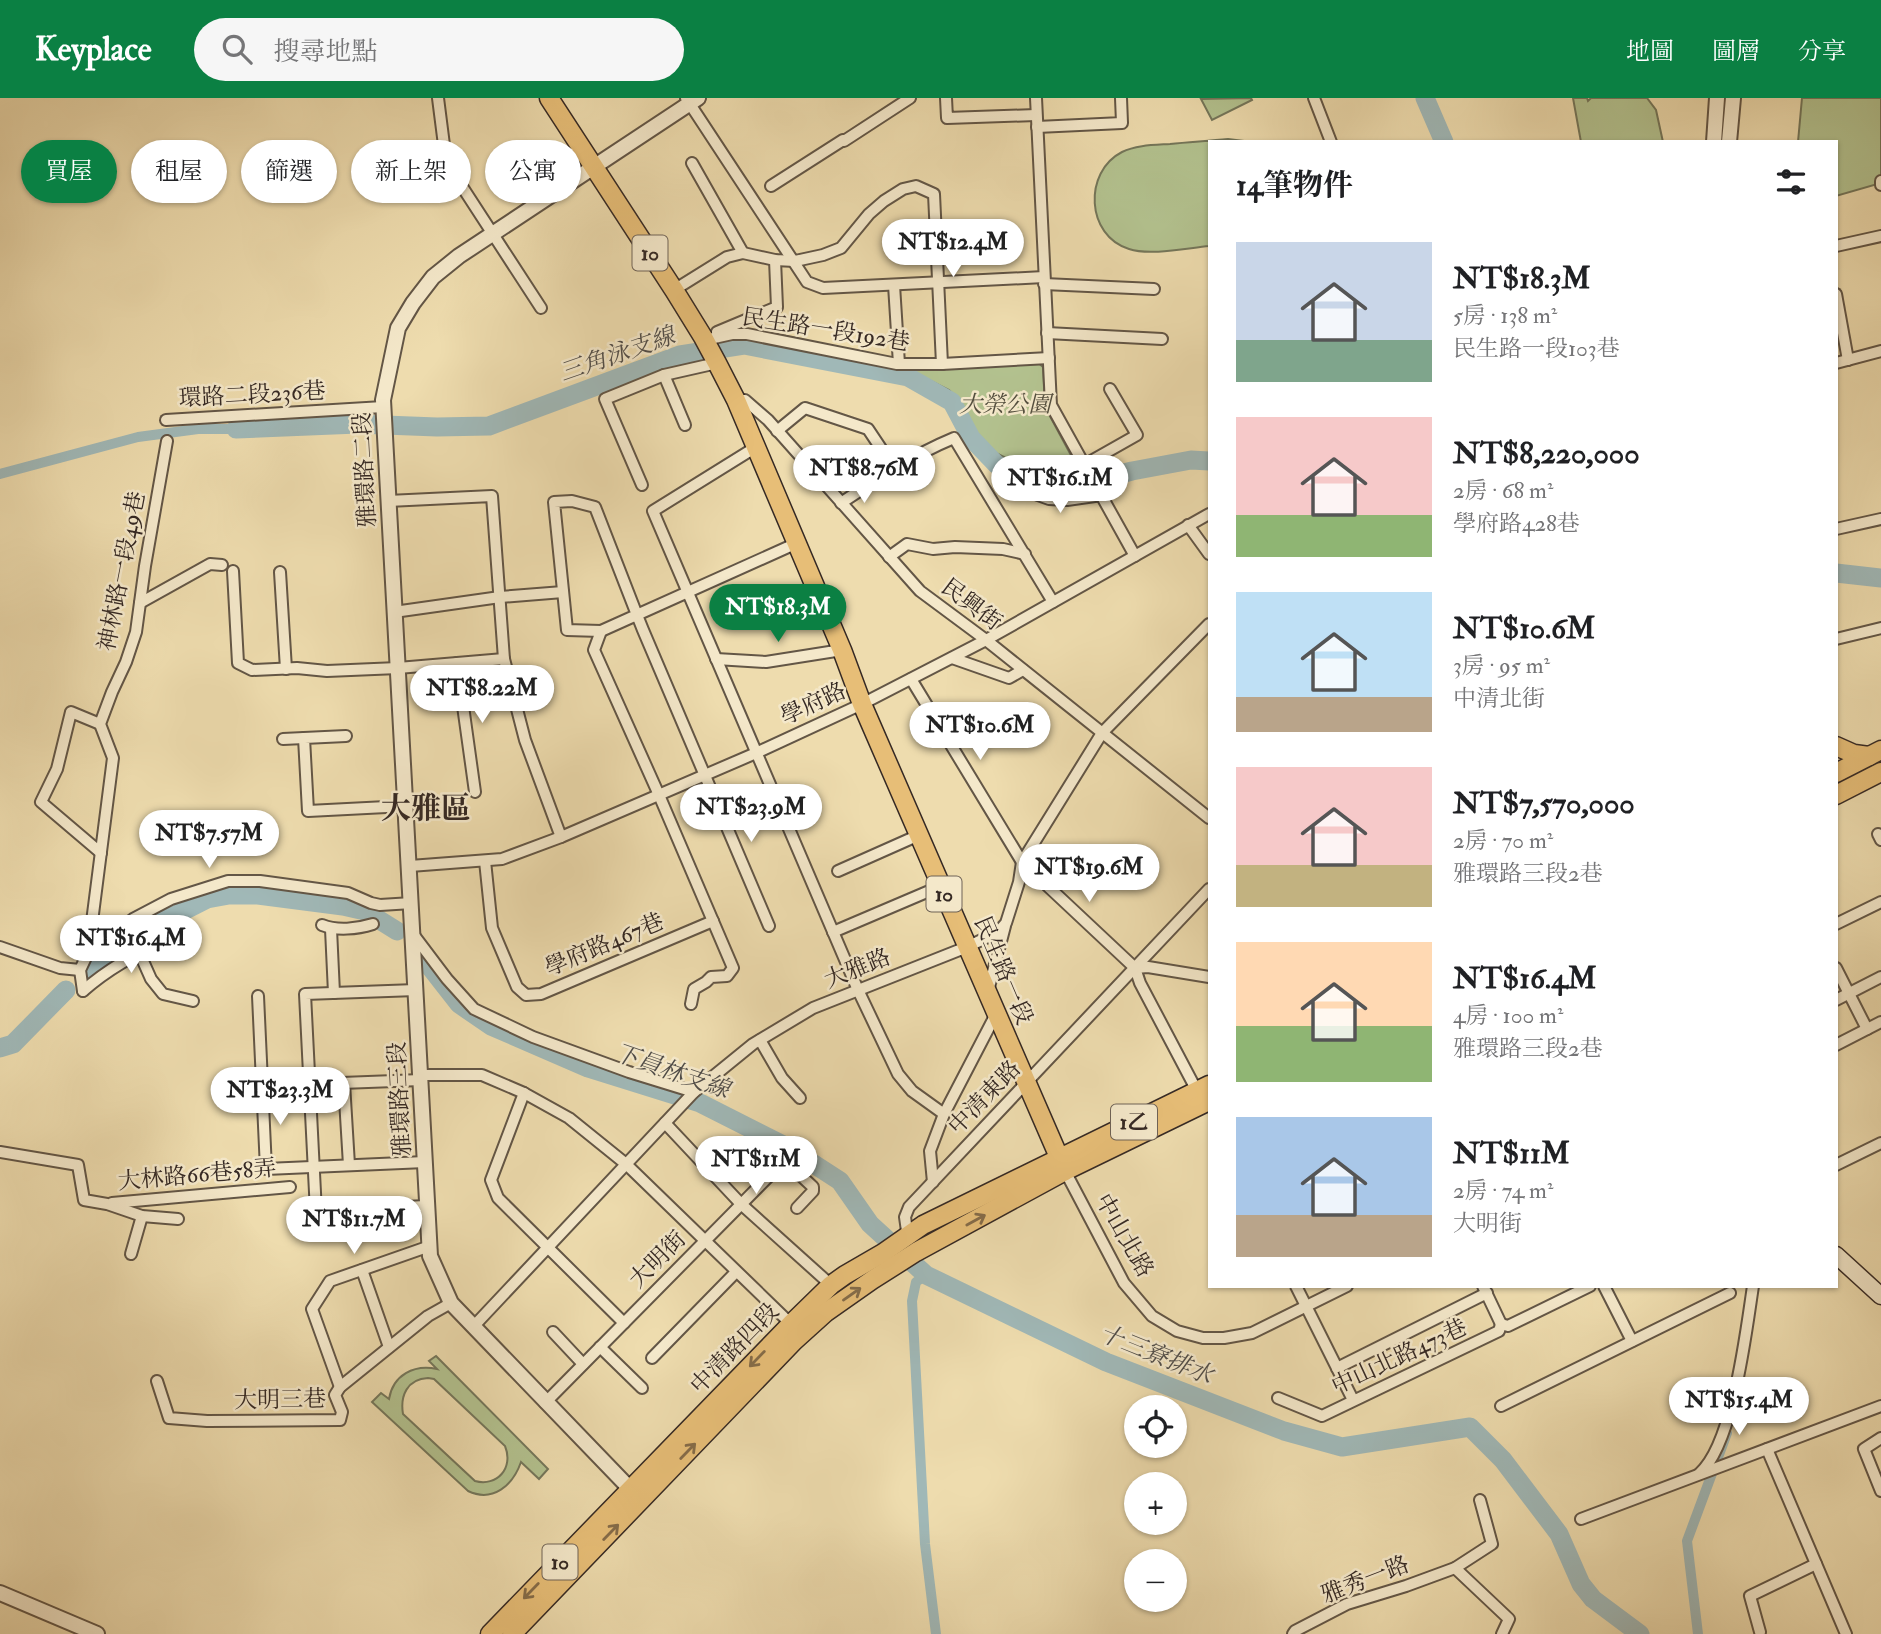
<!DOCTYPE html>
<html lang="zh-TW">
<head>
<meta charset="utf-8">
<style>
  body { margin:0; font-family:"IM FELL Double Pica","Noto Serif TC",serif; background:#f6f6f6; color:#202124; height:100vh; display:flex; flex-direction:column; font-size:26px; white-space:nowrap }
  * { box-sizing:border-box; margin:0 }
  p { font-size:23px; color:#757577 }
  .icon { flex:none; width:38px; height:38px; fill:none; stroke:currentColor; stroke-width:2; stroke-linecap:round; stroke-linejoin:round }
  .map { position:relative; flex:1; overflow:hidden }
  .side { position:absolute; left:1208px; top:42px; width:630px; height:1148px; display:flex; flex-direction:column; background:#fff; border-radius:0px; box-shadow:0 2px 5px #0004 }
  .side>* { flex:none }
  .top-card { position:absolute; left:21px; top:42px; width:665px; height:63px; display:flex; gap:14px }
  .buttons { position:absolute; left:1124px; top:1297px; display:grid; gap:14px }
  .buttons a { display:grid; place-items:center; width:63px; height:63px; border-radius:50%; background:#fff; box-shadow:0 2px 5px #0004; font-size:35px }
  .price { position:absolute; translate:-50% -60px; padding:0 16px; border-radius:24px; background:#fff; color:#222; font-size:23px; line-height:46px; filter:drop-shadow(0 2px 4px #0008) }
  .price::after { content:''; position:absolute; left:50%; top:42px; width:21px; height:16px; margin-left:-10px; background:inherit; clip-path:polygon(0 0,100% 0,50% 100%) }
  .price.current { background:#0b8043; color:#fff }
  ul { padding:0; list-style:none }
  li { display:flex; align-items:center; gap:21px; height:175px; padding:0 28px }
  li span { display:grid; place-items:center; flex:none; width:196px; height:140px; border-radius:0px; color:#555 }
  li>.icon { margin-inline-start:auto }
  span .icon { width:84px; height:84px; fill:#fffc; stroke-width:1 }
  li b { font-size:30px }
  h2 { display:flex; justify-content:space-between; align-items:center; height:84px; padding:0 28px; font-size:30px }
  .tag { padding:0 24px; border-radius:32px; background:#fff; box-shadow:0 2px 5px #0004; font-size:24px; line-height:63px }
  .tag.current { background:#0b8043; color:#fff }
  header { display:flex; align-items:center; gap:42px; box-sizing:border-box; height:98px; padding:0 35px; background:#0b8043; color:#fff }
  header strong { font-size:33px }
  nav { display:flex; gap:38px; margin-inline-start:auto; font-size:24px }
  .search { width:490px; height:63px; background:#f6f6f6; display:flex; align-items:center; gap:18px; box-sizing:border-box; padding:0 24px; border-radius:38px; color:#757577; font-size:26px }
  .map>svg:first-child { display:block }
</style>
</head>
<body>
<header>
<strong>Keyplace</strong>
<div class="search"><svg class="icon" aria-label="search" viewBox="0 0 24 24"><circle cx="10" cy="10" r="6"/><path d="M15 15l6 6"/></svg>搜尋地點</div>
<nav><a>地圖</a><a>圖層</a><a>分享</a></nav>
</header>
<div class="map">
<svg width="1881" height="1536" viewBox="0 0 1881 1536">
  <rect width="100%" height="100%" fill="#eedcae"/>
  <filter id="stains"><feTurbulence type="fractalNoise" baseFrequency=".00286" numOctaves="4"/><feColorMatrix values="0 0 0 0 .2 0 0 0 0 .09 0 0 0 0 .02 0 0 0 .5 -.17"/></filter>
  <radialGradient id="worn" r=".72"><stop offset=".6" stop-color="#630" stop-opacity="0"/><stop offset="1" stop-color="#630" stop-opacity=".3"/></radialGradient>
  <g fill="#b3c28f" stroke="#74765a" stroke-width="2" fill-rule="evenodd">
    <polygon points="1251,0 1252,2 1212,22 1201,1"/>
    <polygon points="1573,0 1587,0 1588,3 1591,0 1647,0 1656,12 1663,44 1581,44"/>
    <polygon points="1802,0 1881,0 1881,85 1836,98 1836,44 1798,44"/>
    <path d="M1228 41 1252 44H1209V148C1187 150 1150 158 1129 151 1086 138 1083 74 1122 54 1136 47 1154 47 1170 46 1189 44 1209 43 1228 41Z"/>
    <polygon points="1036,263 1043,269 1045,309 1080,374 1043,379 996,355 976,334 959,302 949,292 899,267"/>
    <path d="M436 1258 548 1371 539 1381 521 1364C513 1387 493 1405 468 1393L372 1304 381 1295 389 1301C393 1277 414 1266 437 1271L429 1263ZM428 1280 434 1281 505 1348C514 1370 497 1389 475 1383L403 1316C400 1298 407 1281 428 1280Z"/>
  </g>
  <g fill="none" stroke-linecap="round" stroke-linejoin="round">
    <g stroke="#a0b8b7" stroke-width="10">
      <polyline points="0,376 138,339 198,331 236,331"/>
      <polyline points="926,1177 916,1184 912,1203 925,1446 936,1536"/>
      <polyline points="1698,1536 1687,1443 1727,1335"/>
    </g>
    <g stroke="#a0b8b7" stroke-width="19">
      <polyline points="1425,0 1444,44"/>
      <polyline points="236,331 358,326 437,329 489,328 680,257 744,247 908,279 952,304 971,340 996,366 1029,385 1067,390 1132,373 1191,362 1209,363"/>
      <polyline points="1836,475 1881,480"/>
      <polyline points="423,860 459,906 491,928 588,970 700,1005 789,1050 840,1083 870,1126 926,1177 1106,1264 1284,1333 1342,1349 1470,1329 1503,1362 1559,1436 1581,1486 1593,1501 1640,1536"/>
      <polyline points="88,873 136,837 207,801 229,797 258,797 343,808 365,813 397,833"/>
      <polyline points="0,950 13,946 66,892"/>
    </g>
    <defs>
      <g id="minor">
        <polyline points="438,0 444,47 450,70 541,210"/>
        <polyline points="686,0 807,184 823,190 1044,179"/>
        <polyline points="946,0 947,20 1036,17"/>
        <polyline points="1036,0 1051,307 1135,458"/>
        <polyline points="1314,0 1331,44"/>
        <polyline points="1037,29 1122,25 1121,0"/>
        <polyline points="844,43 910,0"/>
        <polyline points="692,65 743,155"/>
        <polyline points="1881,83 1881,87"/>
        <polyline points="771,88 843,42"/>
        <polyline points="1836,148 1881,138"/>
        <polyline points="1044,186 1154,191"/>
        <polyline points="894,187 899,266"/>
        <polyline points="674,192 727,159 743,155 775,162 795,163 823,157 841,150 869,116 884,103 903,91 916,88 934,96 942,266"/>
        <polyline points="1836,196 1848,262"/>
        <polyline points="717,234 777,209 775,162"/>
        <polyline points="1047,235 1162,241"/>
        <polyline points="705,242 732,236 747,236 897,266 942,266 1049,260"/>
        <polyline points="1836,265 1881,253"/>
        <polyline points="664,277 685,327"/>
        <polyline points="736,302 745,302 768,322 920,493 986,542 1209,720"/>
        <polyline points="166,322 383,309"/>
        <polyline points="777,333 805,310 868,331 894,370"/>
        <polyline points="756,349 653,413 858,892 898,976 912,993 944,1016"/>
        <polyline points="1084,367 1137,337 1110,291"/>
        <polyline points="642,387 605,301 664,277 717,265"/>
        <polyline points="1024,392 1049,401 1067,402 1102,397"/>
        <polyline points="388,403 492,398 504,561 525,642 561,739"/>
        <path d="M841 405C877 381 913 357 954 340L1053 504"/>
        <polyline points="1188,427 1209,456"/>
        <polyline points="1836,431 1881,421"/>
        <polyline points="889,459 907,446 933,451 955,449 1003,451 1025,456"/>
        <polyline points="233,473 238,565 252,572 297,570 327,573 398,570 504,561"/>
        <polyline points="280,474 286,571"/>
        <polyline points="140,505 210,466 222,467"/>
        <polyline points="394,514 500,499 563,494"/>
        <polyline points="601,533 594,552 659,697 733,870 727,878 711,879 706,884 694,891 691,906"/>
        <polyline points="1836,541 1881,530"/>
        <polyline points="952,560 1009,580 1023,572"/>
        <polyline points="716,561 766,564 842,552"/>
        <polyline points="457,565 475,694"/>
        <polyline points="911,581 1022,764 1135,870 1140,885 1197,993"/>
        <polyline points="100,626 71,614 57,671 41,704 101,755"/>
        <polyline points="346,638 304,640 308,713 406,708"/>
        <polyline points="283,641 304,640"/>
        <polyline points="1878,736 1881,742"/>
        <polyline points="485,763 492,830 517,889 526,897 541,896 713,823"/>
        <polyline points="410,768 502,761 561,739 756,655 862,606 986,542 1209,416"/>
        <polyline points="838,773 919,737"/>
        <polyline points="1836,826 1881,804"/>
        <path d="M322 827C337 833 357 831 373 826"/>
        <polyline points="769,828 643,532 637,517 595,409 572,403 554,404 567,532 601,533 797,445"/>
        <polyline points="331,831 334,895"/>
        <polyline points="833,834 941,788"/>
        <polyline points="413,836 447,881 474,911 533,939 629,974 694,994"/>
        <polyline points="0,849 60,870 80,872"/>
        <polyline points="139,854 151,881 163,896 193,903"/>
        <polyline points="88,855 113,660 100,626 112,594 126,564 136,534 145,468 167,343"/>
        <polyline points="1135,870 1148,869 1209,879"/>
        <polyline points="1836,870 1867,931"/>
        <polyline points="83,893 80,872 88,855 133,821 171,801 228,783 260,783 348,795 371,805 380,807 412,805"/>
        <path d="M83 893C109 870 136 855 168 842"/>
        <polyline points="988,893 1005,828"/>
        <polyline points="258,898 266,1071 425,1064"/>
        <polyline points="1836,902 1881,879"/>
        <polyline points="760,942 782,980 800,1000"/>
        <polyline points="1836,947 1881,924"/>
        <polyline points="420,977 482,977 524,995 569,1020 626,1066 791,1226"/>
        <polyline points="344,985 349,1067"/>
        <polyline points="262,988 421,982"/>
        <polyline points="524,995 491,1082 498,1100 624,1225"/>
        <polyline points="665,1025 741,1106 831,1187"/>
        <polyline points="0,1054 78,1067 84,1102 107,1106 142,1118 178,1121"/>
        <polyline points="1836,1067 1881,1045"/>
        <polyline points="1065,1073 1124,1185 1152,1218 1177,1233 1203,1240 1224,1240 1252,1235 1347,1188"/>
        <polyline points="933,1084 930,1053 944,1016 996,916"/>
        <polyline points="112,1105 290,1089"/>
        <polyline points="356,1111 427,1108"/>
        <polyline points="317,1134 305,896 416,892"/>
        <polyline points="908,1140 905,1119 909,1109 1209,791"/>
        <polyline points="131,1156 142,1118"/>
        <polyline points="362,1172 389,1249"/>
        <polyline points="1296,1188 1353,1302"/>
        <polyline points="1483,1188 1501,1226"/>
        <polyline points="1604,1188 1632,1243"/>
        <polyline points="1501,1226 1508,1228 1590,1188"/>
        <polyline points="473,1229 694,994 753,946 813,910 967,849 998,834 1006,825 1019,784 1022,764 1102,635 1209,526"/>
        <polyline points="553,1234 583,1266"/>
        <polyline points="600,1249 642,1290"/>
        <polyline points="652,1260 736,1174"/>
        <polyline points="1337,1270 1487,1195"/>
        <polyline points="157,1283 169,1320 207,1323 340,1322 342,1314 335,1297 340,1289 428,1218 451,1205"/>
        <polyline points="340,1289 312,1211 330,1183 430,1148"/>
        <polyline points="1278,1300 1322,1318 1499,1233 1501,1226"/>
        <polyline points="545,1305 782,1065 799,1076 813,1089 813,1093 797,1110"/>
        <polyline points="1501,1308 1730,1195"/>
        <polyline points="1881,1340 1864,1351 1881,1393"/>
        <polyline points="1767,1351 1846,1536"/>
        <path d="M1699 1376C1733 1347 1746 1234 1753 1188"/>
        <polyline points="1581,1421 1881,1308"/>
        <polyline points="1455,1470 1509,1521 1502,1536"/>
        <polyline points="1760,1534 1750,1498 1816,1466"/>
        <polyline points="1293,1536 1295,1533 1347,1506 1406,1488 1455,1470 1492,1446 1480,1402"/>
      </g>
      <g id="tertiary">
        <polyline points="1714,44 1717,0"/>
        <polyline points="1729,44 1733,0"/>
        <polyline points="637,1398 451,1205 430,1158 383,302 398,230 413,205 433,179 459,158 698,0"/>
        <polyline points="0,1495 97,1536"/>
      </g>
      <polyline id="secondary" points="1836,1157 1881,1198"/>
      <g id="primary">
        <polyline points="549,0 674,192 703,239 717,265 736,302 842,552 862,606 1065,1073"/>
        <polyline points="1836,648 1854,656 1869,658"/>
        <polyline points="1836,675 1881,652"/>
        <polyline points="1836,697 1881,674"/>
        <polyline points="490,1536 791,1226 831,1187 845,1177 883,1155 923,1127 1209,987"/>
        <polyline points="512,1536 794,1243 825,1215 872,1182 916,1154 1065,1073 1209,1003"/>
      </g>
    </defs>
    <use href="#minor" stroke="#635646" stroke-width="14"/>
    <use href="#tertiary" stroke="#635646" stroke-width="18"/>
    <use href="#secondary" stroke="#352924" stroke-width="19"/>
    <use href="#primary" stroke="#352924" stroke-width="21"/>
    <use href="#minor" stroke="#f4e8ca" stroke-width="10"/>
    <use href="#tertiary" stroke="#f4e8ca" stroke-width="14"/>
    <use href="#secondary" stroke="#f4e8ca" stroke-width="16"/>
    <use href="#primary" stroke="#e7be77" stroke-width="18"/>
  </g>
  <defs><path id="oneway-shaft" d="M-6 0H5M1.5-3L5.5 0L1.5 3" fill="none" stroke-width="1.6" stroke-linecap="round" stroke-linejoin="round" transform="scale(1.75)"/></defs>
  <g stroke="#856c49">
    <use href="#oneway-shaft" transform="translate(976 1122) rotate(-29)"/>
    <use href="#oneway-shaft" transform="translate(852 1196) rotate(-35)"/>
    <use href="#oneway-shaft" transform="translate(757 1261) rotate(134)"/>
    <use href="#oneway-shaft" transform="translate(688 1353) rotate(-46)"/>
    <use href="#oneway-shaft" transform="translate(611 1434) rotate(-46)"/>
    <use href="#oneway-shaft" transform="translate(531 1493) rotate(134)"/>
  </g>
  <g text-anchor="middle" stroke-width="5" stroke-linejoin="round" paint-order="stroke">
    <g fill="#f4e8ca" stroke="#6e6256" stroke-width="2">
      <rect x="632.5" y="137.5" width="35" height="35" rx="5"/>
      <rect x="926.5" y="778.5" width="35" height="35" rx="5"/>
      <rect x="1111" y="1006.5" width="46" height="35" rx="5"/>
      <rect x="542.5" y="1446.5" width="35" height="35" rx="5"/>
    </g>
    <g font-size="21" font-weight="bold" fill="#352924">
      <text x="650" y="162">10</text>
      <text x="944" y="803">10</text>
      <text x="1134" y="1031">1乙</text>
      <text x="560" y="1471">10</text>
    </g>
    <g font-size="23" fill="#352924" stroke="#f4e8ca">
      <text transform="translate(826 231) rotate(9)" y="8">民生路一段192巷</text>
      <text transform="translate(252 296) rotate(-3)" y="8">環路二段236巷</text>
      <text transform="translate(364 372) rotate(-93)" y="8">雅環路二段</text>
      <text transform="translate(121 473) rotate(-79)" y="8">神林路一段49巷</text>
      <text transform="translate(972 506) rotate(37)" y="8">民興街</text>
      <text transform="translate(813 605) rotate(-25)" y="8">學府路</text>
      <text transform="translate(604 846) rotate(-23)" y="8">學府路467巷</text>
      <text transform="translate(857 870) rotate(-22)" y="8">大雅路</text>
      <text transform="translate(1004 872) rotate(67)" y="8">民生路一段</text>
      <text transform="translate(984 999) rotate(-46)" y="8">中清東路</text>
      <text transform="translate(399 1001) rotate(-93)" y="8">雅環路三段</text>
      <text transform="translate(197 1076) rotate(-5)" y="8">大林路66巷58弄</text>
      <text transform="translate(1125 1137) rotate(60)" y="8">中山北路</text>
      <text transform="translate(657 1161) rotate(-45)" y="8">大明街</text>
      <text transform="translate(734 1250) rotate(-46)" y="8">中清路四段</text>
      <text transform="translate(1399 1258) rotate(-25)" y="8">中山北路473巷</text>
      <text transform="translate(280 1301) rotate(-1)" y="8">大明三巷</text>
      <text transform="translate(1365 1481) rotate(-21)" y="8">雅秀一路</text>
    </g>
    <g font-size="23" font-style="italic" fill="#544f3f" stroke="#f4e8ca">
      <text x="1005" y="314">大榮公園</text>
    </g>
    <g font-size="24" font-style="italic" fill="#504d49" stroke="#f4e8ca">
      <text transform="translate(617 256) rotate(-19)" y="8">三角泳支線</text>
      <text transform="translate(672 973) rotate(19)" y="8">下員林支線</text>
      <text transform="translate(1156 1256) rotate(22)" y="8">十三寮排水</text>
    </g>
    <g font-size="30" font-weight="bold" fill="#352924" stroke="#f4e8ca">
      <text x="426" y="720">大雅區</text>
    </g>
  </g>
  <rect width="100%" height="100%" filter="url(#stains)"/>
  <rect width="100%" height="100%" fill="url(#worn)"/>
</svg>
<div class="buttons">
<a><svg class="icon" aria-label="locate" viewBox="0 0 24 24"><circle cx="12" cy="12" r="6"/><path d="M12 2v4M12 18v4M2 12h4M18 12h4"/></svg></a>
<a>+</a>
<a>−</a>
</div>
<b class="price" style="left:953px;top:181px">NT$12.4M</b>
<b class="price" style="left:864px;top:407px">NT$8.76M</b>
<b class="price" style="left:1060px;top:417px">NT$16.1M</b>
<b class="price current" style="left:778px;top:546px">NT$18.3M</b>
<b class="price" style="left:482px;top:627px">NT$8.22M</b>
<b class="price" style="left:980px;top:664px">NT$10.6M</b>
<b class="price" style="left:751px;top:746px">NT$23.9M</b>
<b class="price" style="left:209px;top:772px">NT$7.57M</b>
<b class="price" style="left:1089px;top:806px">NT$19.6M</b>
<b class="price" style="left:131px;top:877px">NT$16.4M</b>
<b class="price" style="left:280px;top:1029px">NT$23.3M</b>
<b class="price" style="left:756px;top:1098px">NT$11M</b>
<b class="price" style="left:354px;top:1158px">NT$11.7M</b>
<b class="price" style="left:1739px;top:1339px">NT$15.4M</b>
<div class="top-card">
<a class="tag current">買屋</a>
<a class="tag">租屋</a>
<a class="tag">篩選</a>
<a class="tag">新上架</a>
<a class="tag">公寓</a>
</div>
<section class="side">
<h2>14筆物件<svg class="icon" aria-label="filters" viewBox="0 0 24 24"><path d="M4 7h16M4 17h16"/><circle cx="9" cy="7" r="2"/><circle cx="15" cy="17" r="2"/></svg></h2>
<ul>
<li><span style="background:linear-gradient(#c9d6e8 70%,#7fa58c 0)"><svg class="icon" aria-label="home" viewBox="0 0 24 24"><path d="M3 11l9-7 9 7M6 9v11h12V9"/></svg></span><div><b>NT$18.3M</b><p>5房 · 138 m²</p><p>民生路一段103巷</p></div></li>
<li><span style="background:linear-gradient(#f6c9c9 70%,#8fb573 0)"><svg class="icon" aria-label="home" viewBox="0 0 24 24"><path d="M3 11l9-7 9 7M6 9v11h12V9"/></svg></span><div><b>NT$8,220,000</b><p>2房 · 68 m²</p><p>學府路428巷</p></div></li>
<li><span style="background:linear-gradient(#bfe0f5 75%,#b9a48a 0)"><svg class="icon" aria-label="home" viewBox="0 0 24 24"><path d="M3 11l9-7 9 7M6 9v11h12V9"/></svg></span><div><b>NT$10.6M</b><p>3房 · 95 m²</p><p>中清北街</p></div></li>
<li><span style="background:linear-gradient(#f6c9c9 70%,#c2b280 0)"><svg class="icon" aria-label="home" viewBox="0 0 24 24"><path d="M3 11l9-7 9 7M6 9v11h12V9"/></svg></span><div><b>NT$7,570,000</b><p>2房 · 70 m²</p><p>雅環路三段2巷</p></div></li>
<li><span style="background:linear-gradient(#ffd9b3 60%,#8fb573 0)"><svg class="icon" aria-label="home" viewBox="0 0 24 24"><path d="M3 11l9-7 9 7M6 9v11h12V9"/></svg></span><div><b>NT$16.4M</b><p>4房 · 100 m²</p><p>雅環路三段2巷</p></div></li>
<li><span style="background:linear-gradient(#a9c7e8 70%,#b9a48a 0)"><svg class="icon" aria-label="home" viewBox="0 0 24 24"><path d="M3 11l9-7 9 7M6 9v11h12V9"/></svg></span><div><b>NT$11M</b><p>2房 · 74 m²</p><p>大明街</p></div></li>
</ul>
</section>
</div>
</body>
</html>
